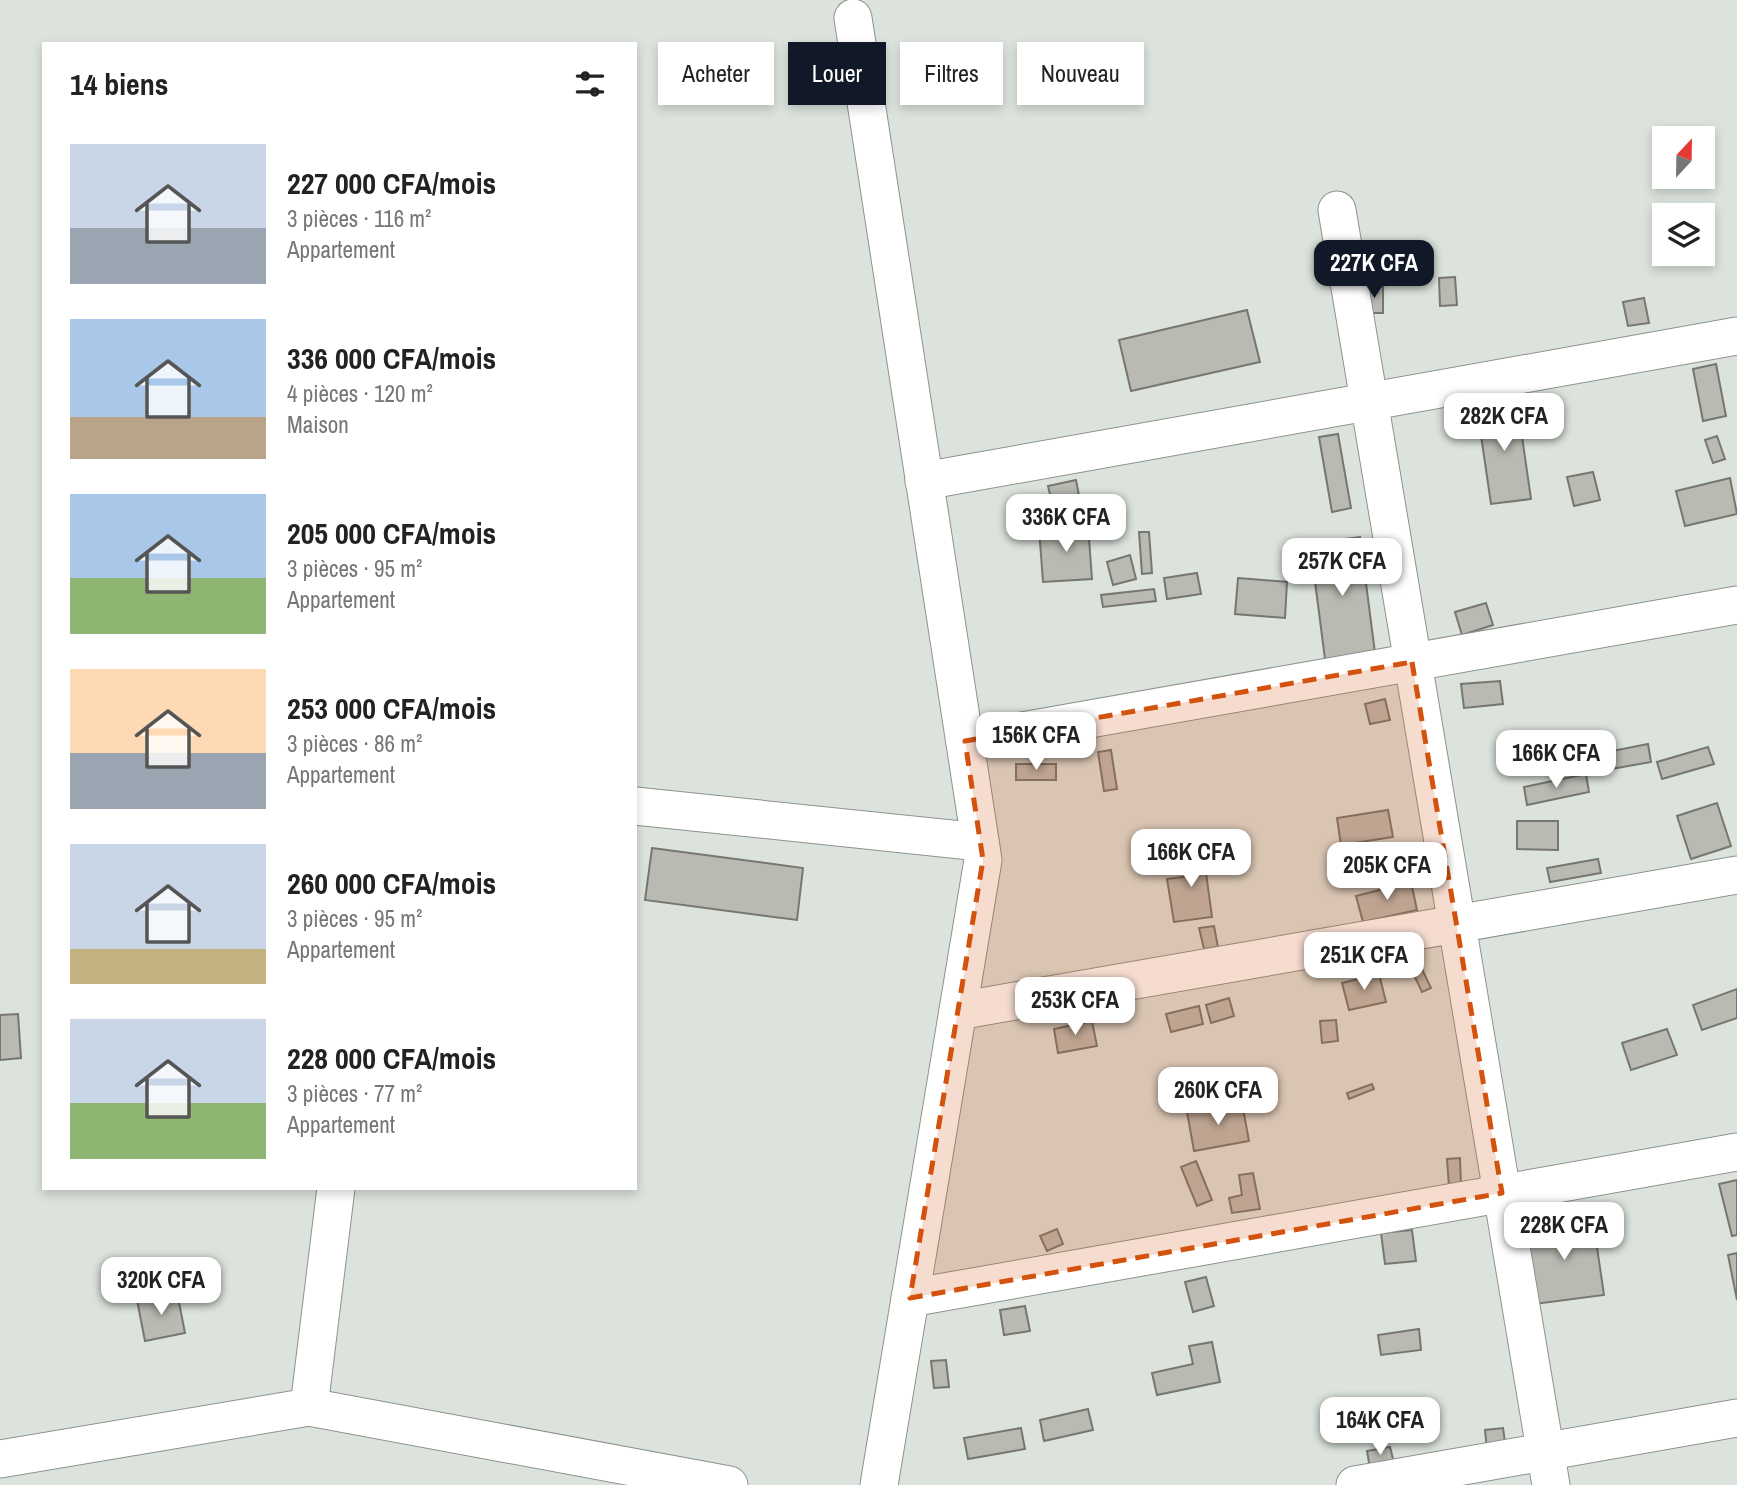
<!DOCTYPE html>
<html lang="fr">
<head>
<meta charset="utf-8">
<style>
  body { margin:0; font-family:"Archivo Narrow",sans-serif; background:#f6f6f6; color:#222; height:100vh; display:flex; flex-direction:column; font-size:26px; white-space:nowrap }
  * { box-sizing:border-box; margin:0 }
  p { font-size:23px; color:#767676 }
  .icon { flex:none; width:38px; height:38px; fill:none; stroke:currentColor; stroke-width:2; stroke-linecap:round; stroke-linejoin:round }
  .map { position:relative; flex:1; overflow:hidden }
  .side { position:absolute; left:42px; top:42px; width:595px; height:1148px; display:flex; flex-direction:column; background:#fff; border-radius:0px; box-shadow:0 4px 10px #0003 }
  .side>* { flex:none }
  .top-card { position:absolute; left:658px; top:42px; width:665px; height:63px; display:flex; gap:14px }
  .needle { width:46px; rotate:22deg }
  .tools { position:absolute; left:1652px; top:126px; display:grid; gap:14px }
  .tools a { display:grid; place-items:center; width:63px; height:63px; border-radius:0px; background:#fff; box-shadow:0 4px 10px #0003; font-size:35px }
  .price { position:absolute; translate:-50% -60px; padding:0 16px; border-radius:14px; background:#fff; color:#222; font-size:23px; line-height:46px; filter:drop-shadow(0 2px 4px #0008) }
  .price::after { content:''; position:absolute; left:50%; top:42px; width:21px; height:16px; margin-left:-10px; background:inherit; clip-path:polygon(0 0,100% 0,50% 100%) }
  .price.current { background:#111827; color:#fff }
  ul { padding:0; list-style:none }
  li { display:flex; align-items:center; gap:21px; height:175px; padding:0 28px }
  li span { display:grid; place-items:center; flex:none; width:196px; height:140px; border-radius:0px; color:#555 }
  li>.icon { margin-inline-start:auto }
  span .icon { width:84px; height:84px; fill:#fffc; stroke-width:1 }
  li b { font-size:30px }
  h2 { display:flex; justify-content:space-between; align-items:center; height:84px; padding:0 28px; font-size:30px }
  .tag { padding:0 24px; border-radius:0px; background:#fff; box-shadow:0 4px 10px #0003; font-size:24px; line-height:63px }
  .tag.current { background:#111827; color:#fff }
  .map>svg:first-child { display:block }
</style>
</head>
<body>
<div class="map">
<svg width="1737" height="1485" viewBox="0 0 1737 1485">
  <rect width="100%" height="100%" fill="#dce3dc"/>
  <g fill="#b9bab2" stroke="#767770" stroke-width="2">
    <polygon points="1455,277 1457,305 1440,306 1439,278"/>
    <polygon points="1366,286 1383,287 1383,313 1366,313"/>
    <polygon points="1644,298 1649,323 1628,326 1623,302"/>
    <polygon points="1247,310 1260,362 1131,391 1119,340"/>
    <polygon points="1716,364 1726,416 1703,421 1693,369"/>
    <polygon points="1517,402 1531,499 1491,504 1477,408"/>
    <polygon points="1338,434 1351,508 1332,512 1319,437"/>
    <polygon points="1717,436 1725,459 1713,463 1705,440"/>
    <polygon points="1593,472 1600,500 1574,506 1567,477"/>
    <polygon points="1730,478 1737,514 1685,526 1676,491"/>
    <polygon points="1076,480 1081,506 1054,511 1048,486"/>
    <polygon points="1088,525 1092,579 1043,582 1039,528"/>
    <polygon points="1139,532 1149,532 1152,573 1142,574"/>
    <polygon points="1360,537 1375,653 1325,659 1310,543"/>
    <polygon points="1130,555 1136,579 1113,585 1107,562"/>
    <polygon points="1197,573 1201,594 1167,599 1164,578"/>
    <polygon points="1238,578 1287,582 1285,618 1235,614"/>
    <polygon points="1154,589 1156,601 1103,607 1101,595"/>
    <polygon points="1486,603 1493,625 1462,635 1455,612"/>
    <polygon points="1500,681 1503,704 1464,708 1461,684"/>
    <polygon points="1385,699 1390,720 1370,724 1365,704"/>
    <polygon points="1648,744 1651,762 1600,771 1597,754"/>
    <polygon points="1708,747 1714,764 1662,779 1657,762"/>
    <polygon points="1111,750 1117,789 1104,791 1098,752"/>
    <rect x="1016" y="764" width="40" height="16"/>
    <polygon points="1586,774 1589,792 1527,805 1524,787"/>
    <polygon points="1717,803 1731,846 1691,859 1677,816"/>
    <polygon points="1388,810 1393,837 1341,845 1337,818"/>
    <polygon points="1517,821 1558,821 1558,850 1517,849"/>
    <polygon points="1202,843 1212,917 1174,922 1167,879 1191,876 1186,845"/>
    <polygon points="652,848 803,868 797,920 645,900"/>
    <polygon points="1598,859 1601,873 1550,882 1547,868"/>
    <polygon points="1359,861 1362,876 1348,879 1344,865"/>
    <polygon points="1411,882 1417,910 1363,922 1356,896"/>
    <polygon points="1214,926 1218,947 1204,949 1199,928"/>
    <polygon points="1420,965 1431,988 1422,992 1411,969"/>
    <polygon points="1379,974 1386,1002 1349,1010 1342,983"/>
    <polygon points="1737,989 1737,1018 1702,1030 1693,1005"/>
    <polygon points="1229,998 1234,1016 1211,1023 1206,1005"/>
    <polygon points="1199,1006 1203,1024 1171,1032 1166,1014"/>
    <polygon points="18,1014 21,1058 0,1060 0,1015"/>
    <polygon points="1336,1020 1338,1041 1322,1043 1320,1021"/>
    <polygon points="1092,1021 1097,1046 1058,1053 1054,1029"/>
    <polygon points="1667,1029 1677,1055 1631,1070 1622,1043"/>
    <polygon points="1372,1084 1374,1089 1349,1099 1347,1093"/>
    <polygon points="1242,1103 1249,1141 1194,1151 1187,1112"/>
    <polygon points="1460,1158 1461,1187 1449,1187 1447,1159"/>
    <polygon points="1196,1161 1212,1200 1197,1206 1181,1167"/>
    <polygon points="1253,1173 1260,1209 1232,1213 1229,1198 1242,1195 1239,1175"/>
    <polygon points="1737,1180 1737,1235 1732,1236 1719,1184"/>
    <polygon points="1593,1220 1604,1295 1535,1304 1524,1229"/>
    <polygon points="1057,1229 1063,1244 1047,1251 1040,1236"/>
    <polygon points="1412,1230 1416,1261 1385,1264 1381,1233"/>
    <polygon points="1737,1253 1737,1300 1728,1255"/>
    <polygon points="1206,1277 1214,1306 1193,1312 1185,1282"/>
    <polygon points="177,1292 185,1333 145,1341 137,1300"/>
    <polygon points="1025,1306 1030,1331 1004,1335 1000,1310"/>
    <polygon points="1419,1329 1421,1350 1381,1355 1378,1335"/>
    <polygon points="1212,1342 1220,1382 1157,1395 1152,1373 1193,1364 1189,1346"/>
    <polygon points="946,1360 949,1387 934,1388 931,1361"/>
    <polygon points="1088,1409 1093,1430 1044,1441 1040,1420"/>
    <polygon points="1021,1428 1025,1449 968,1459 964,1438"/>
    <polygon points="1503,1428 1506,1449 1487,1451 1485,1430"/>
    <polygon points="1390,1447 1394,1463 1370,1468 1367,1451"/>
  </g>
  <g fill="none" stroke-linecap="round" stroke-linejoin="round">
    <defs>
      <g id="minor">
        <polyline points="853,18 983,860 879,1485"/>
        <polyline points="1337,210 1551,1485"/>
        <polyline points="924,481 1737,336"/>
        <polyline points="965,741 1737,605"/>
        <polyline points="635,806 980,842"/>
        <polyline points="958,1011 1737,875"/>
        <polyline points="910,1298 1737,1152"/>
        <polyline points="309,1407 336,1188"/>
        <polyline points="0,1459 309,1407 729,1485"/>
        <polyline points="1355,1485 1737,1418"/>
      </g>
    </defs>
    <use href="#minor" stroke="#8d938d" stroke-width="39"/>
    <use href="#minor" stroke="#fff" stroke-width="37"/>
  </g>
  <path fill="#d3520d" fill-opacity="0.2" stroke="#d3520d" stroke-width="5" stroke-dasharray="14 9" stroke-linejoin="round" d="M1412 662 1502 1193 910 1298 983 860 965 741Z"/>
</svg>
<div class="tools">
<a><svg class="needle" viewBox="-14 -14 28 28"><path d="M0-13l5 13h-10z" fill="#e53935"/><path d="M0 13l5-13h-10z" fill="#767676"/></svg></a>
<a><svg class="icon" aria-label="layers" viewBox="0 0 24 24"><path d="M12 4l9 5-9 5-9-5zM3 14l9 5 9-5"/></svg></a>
</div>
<b class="price current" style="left:1374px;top:300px">227K CFA</b>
<b class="price" style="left:1504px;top:453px">282K CFA</b>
<b class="price" style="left:1066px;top:554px">336K CFA</b>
<b class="price" style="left:1342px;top:598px">257K CFA</b>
<b class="price" style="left:1036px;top:772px">156K CFA</b>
<b class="price" style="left:1556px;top:790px">166K CFA</b>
<b class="price" style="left:1191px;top:889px">166K CFA</b>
<b class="price" style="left:1387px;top:902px">205K CFA</b>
<b class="price" style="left:1364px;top:992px">251K CFA</b>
<b class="price" style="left:1075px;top:1037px">253K CFA</b>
<b class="price" style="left:1218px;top:1127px">260K CFA</b>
<b class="price" style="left:1564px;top:1262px">228K CFA</b>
<b class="price" style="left:161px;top:1317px">320K CFA</b>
<b class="price" style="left:1380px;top:1457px">164K CFA</b>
<div class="top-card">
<a class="tag">Acheter</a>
<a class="tag current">Louer</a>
<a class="tag">Filtres</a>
<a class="tag">Nouveau</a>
</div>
<section class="side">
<h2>14 biens<svg class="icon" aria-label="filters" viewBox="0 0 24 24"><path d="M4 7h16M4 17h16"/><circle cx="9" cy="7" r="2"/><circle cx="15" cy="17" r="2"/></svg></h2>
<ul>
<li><span style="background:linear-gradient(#c9d6e8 60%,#9aa5b1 0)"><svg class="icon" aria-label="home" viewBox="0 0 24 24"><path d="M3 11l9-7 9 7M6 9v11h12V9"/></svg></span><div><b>227 000 CFA/mois</b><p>3 pièces · 116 m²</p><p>Appartement</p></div></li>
<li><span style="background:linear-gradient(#a9c7e8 70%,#b9a48a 0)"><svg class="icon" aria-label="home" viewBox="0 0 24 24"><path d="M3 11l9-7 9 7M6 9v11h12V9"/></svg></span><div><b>336 000 CFA/mois</b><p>4 pièces · 120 m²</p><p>Maison</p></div></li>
<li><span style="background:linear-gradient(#a9c7e8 60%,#8fb573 0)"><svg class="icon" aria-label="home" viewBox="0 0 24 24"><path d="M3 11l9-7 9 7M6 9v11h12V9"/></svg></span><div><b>205 000 CFA/mois</b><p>3 pièces · 95 m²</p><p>Appartement</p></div></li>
<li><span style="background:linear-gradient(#ffd9b3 60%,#9aa5b1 0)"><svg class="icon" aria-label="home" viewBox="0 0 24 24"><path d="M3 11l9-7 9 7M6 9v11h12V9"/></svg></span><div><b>253 000 CFA/mois</b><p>3 pièces · 86 m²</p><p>Appartement</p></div></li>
<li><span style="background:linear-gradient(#c9d6e8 75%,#c2b280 0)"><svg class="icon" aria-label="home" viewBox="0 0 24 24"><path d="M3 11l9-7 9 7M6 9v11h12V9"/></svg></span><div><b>260 000 CFA/mois</b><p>3 pièces · 95 m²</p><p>Appartement</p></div></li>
<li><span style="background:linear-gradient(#c9d6e8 60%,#8fb573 0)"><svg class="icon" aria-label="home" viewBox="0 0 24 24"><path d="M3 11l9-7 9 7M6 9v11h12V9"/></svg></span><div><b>228 000 CFA/mois</b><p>3 pièces · 77 m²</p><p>Appartement</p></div></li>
</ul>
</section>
</div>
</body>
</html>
